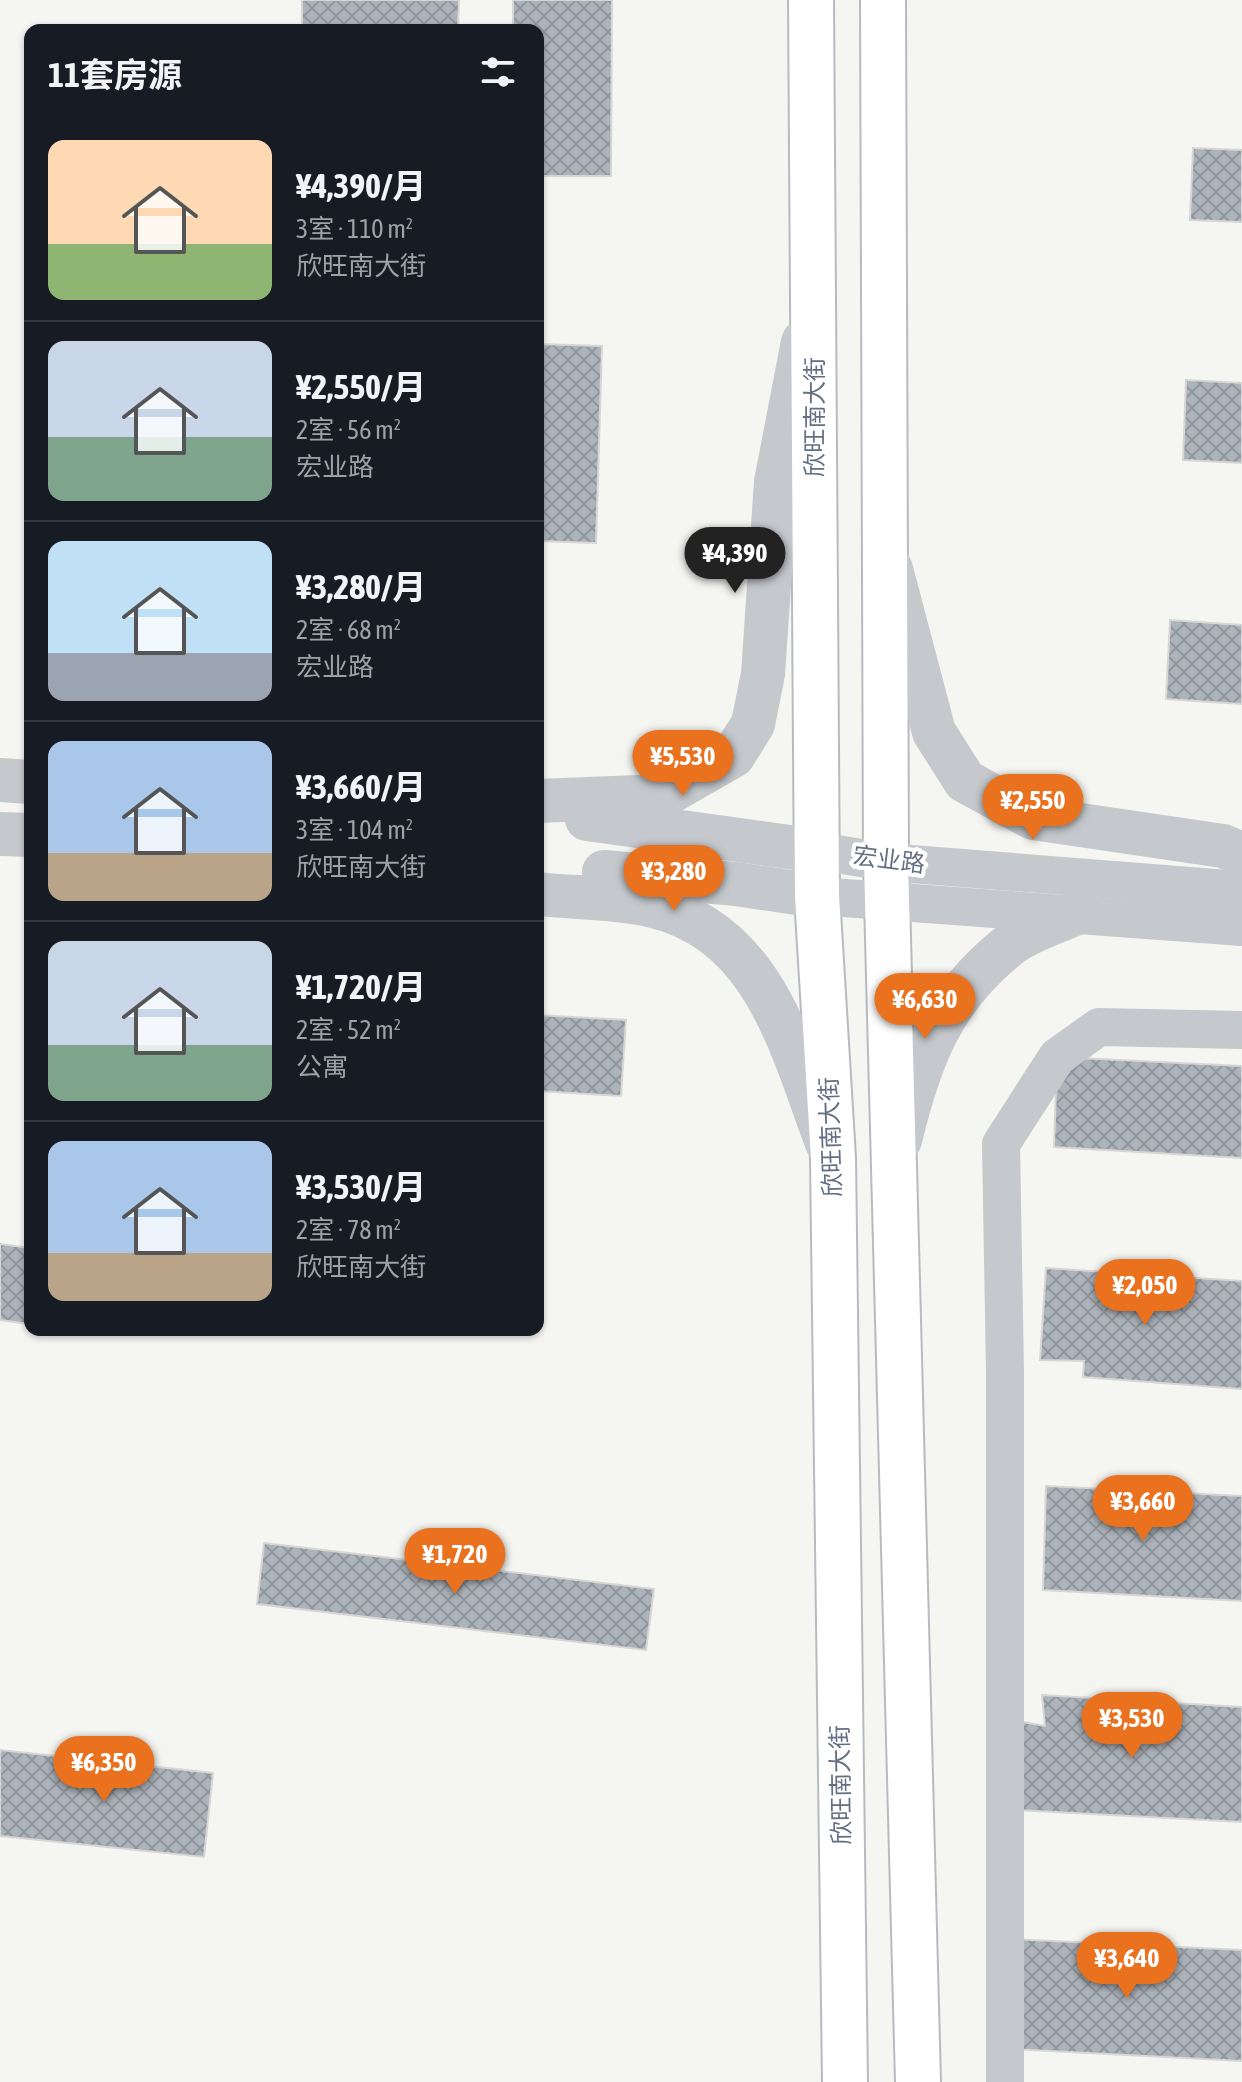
<!DOCTYPE html>
<html lang="zh">
<head>
<meta charset="utf-8">
<style>
  body { margin:0; font-family:"Asap Condensed","Noto Sans SC",sans-serif; background:#242831; color:#f1f3f6; height:100vh; display:flex; flex-direction:column; font-size:30px; white-space:nowrap }
  * { box-sizing:border-box; margin:0 }
  p { font-size:26px; color:#9ea1a6 }
  .icon { flex:none; width:44px; height:44px; fill:none; stroke:currentColor; stroke-width:2; stroke-linecap:round; stroke-linejoin:round }
  .map { position:relative; flex:1; overflow:hidden }
  .panel { position:absolute; left:24px; top:24px; width:520px; height:1312px; display:flex; flex-direction:column; background:#171b24; border-radius:16px; box-shadow:0 2px 6px #0004 }
  .panel>* { flex:none }
  .price { position:absolute; translate:-50% -68px; padding:0 18px; border-radius:28px; background:#ea711e; color:#fff; font-size:26px; line-height:52px; filter:drop-shadow(0 2px 4px #0008) }
  .price::after { content:''; position:absolute; left:50%; top:48px; width:24px; height:18px; margin-left:-12px; background:inherit; clip-path:polygon(0 0,100% 0,50% 100%) }
  .price.active { background:#222; color:#fff }
  ul { padding:0; list-style:none }
  li { display:flex; align-items:center; gap:24px; height:200px; padding:0 24px }
  li+li { border-top:2px solid #363941 }
  li span { display:grid; place-items:center; flex:none; width:224px; height:160px; border-radius:16px; color:#555 }
  li>.icon { margin-inline-start:auto }
  span .icon { width:96px; height:96px; fill:#fffc; stroke-width:1 }
  li b { font-size:34px }
  h2 { display:flex; justify-content:space-between; align-items:center; height:96px; padding:0 24px; font-size:34px }
  .map>svg:first-child { display:block }
</style>
</head>
<body>
<div class="map">
<svg width="1242" height="2082" viewBox="0 0 1242 2082">
  <defs>
    <pattern id="building-cross-hatch" width="8" height="8" patternUnits="userSpaceOnUse" patternTransform="scale(2)"><rect width="8" height="8" fill="#adb3ba"/><path d="M0 0l8 8M0 8l8-8" fill="none" stroke="#90969d"/></pattern>
  </defs>
  <rect width="100%" height="100%" fill="#f5f6f2"/>
  <g fill="url(#building-cross-hatch)" stroke="#d6d7d4" stroke-width="2">
    <polygon points="302,0 459,0 458,30 302,30"/>
    <polygon points="513,0 612,0 611,176 538,176 538,30 513,30"/>
    <polygon points="1193,148 1242,150 1242,222 1190,220"/>
    <polygon points="538,344 602,346 596,543 538,541"/>
    <polygon points="1186,380 1242,383 1242,463 1183,460"/>
    <polygon points="1170,620 1242,625 1242,704 1166,699"/>
    <polygon points="538,1015 626,1020 621,1096 538,1091"/>
    <polygon points="1057,1057 1242,1066 1242,1158 1054,1147"/>
    <polygon points="0,1244 30,1248 30,1324 0,1320"/>
    <polygon points="1046,1268 1242,1281 1242,1389 1083,1377 1084,1361 1040,1360"/>
    <polygon points="1046,1486 1242,1496 1242,1601 1043,1590"/>
    <polygon points="264,1543 654,1589 646,1650 257,1604"/>
    <polygon points="1042,1695 1242,1707 1242,1822 1017,1810 1018,1721 1045,1726"/>
    <polygon points="0,1750 213,1773 204,1857 0,1836"/>
    <polygon points="1011,1939 1242,1950 1242,2061 1011,2049"/>
  </g>
  <g fill="none" stroke-linecap="round" stroke-linejoin="round">
    <defs>
      <g id="secondary">
        <polyline points="811,0 817,896 833,1158 845,2082"/>
        <polyline points="883,0 886,862 918,2082"/>
      </g>
    </defs>
    <use href="#secondary" stroke="#b7bbc0" stroke-width="48"/>
    <g stroke="#c5c8cc" stroke-width="38">
      <polyline points="818,851 886,862 1242,890"/>
      <polyline points="817,896 1242,927"/>
      <polyline points="1005,2082 1005,1372 1001,1144 1057,1057 1099,1027 1242,1030"/>
    </g>
    <g stroke="#c5c8cc" stroke-width="44">
      <polyline points="891,569 934,732 965,781 1033,818 1223,846 1242,854"/>
      <polyline points="0,780 30,782"/>
      <polyline points="538,801 663,796 733,756 753,724 763,674 776,482 803,342"/>
      <polyline points="587,819 818,851"/>
      <polyline points="0,834 30,835"/>
      <polyline points="604,872 736,884 817,896"/>
      <path d="M538 894C574 898 613 897 649 905 765 930 791 1048 827 1143"/>
      <path d="M900 1140C919 1061 941 1000 1007 947 1026 931 1056 923 1078 912"/>
    </g>
    <use href="#secondary" stroke="#fff" stroke-width="44"/>
  </g>
  <g text-anchor="middle" stroke-width="8" stroke-linejoin="round" paint-order="stroke">
    <g font-size="24" fill="#637084" stroke="#fff">
      <text transform="translate(815 417) rotate(-90)" y="8">欣旺南大街</text>
      <text transform="translate(889 860) rotate(7)" y="8">宏业路</text>
      <text transform="translate(831 1137) rotate(-92)" y="8">欣旺南大街</text>
      <text transform="translate(841 1785) rotate(-91)" y="8">欣旺南大街</text>
    </g>
  </g>
</svg>
<b class="price active" style="left:735px;top:595px">¥4,390</b>
<b class="price" style="left:683px;top:798px">¥5,530</b>
<b class="price" style="left:1033px;top:842px">¥2,550</b>
<b class="price" style="left:674px;top:913px">¥3,280</b>
<b class="price" style="left:925px;top:1041px">¥6,630</b>
<b class="price" style="left:1145px;top:1327px">¥2,050</b>
<b class="price" style="left:1143px;top:1543px">¥3,660</b>
<b class="price" style="left:455px;top:1596px">¥1,720</b>
<b class="price" style="left:1132px;top:1760px">¥3,530</b>
<b class="price" style="left:104px;top:1804px">¥6,350</b>
<b class="price" style="left:1127px;top:2000px">¥3,640</b>
<section class="panel">
<h2>11套房源<svg class="icon" aria-label="filters" viewBox="0 0 24 24"><path d="M4 7h16M4 17h16"/><circle cx="9" cy="7" r="2"/><circle cx="15" cy="17" r="2"/></svg></h2>
<ul>
<li><span style="background:linear-gradient(#ffd9b3 65%,#8fb573 0)"><svg class="icon" aria-label="home" viewBox="0 0 24 24"><path d="M3 11l9-7 9 7M6 9v11h12V9"/></svg></span><div><b>¥4,390/月</b><p>3室 · 110 m²</p><p>欣旺南大街</p></div></li>
<li><span style="background:linear-gradient(#c9d6e8 60%,#7fa58c 0)"><svg class="icon" aria-label="home" viewBox="0 0 24 24"><path d="M3 11l9-7 9 7M6 9v11h12V9"/></svg></span><div><b>¥2,550/月</b><p>2室 · 56 m²</p><p>宏业路</p></div></li>
<li><span style="background:linear-gradient(#bfe0f5 70%,#9aa5b1 0)"><svg class="icon" aria-label="home" viewBox="0 0 24 24"><path d="M3 11l9-7 9 7M6 9v11h12V9"/></svg></span><div><b>¥3,280/月</b><p>2室 · 68 m²</p><p>宏业路</p></div></li>
<li><span style="background:linear-gradient(#a9c7e8 70%,#b9a48a 0)"><svg class="icon" aria-label="home" viewBox="0 0 24 24"><path d="M3 11l9-7 9 7M6 9v11h12V9"/></svg></span><div><b>¥3,660/月</b><p>3室 · 104 m²</p><p>欣旺南大街</p></div></li>
<li><span style="background:linear-gradient(#c9d6e8 65%,#7fa58c 0)"><svg class="icon" aria-label="home" viewBox="0 0 24 24"><path d="M3 11l9-7 9 7M6 9v11h12V9"/></svg></span><div><b>¥1,720/月</b><p>2室 · 52 m²</p><p>公寓</p></div></li>
<li><span style="background:linear-gradient(#a9c7e8 70%,#b9a48a 0)"><svg class="icon" aria-label="home" viewBox="0 0 24 24"><path d="M3 11l9-7 9 7M6 9v11h12V9"/></svg></span><div><b>¥3,530/月</b><p>2室 · 78 m²</p><p>欣旺南大街</p></div></li>
</ul>
</section>
</div>
</body>
</html>
